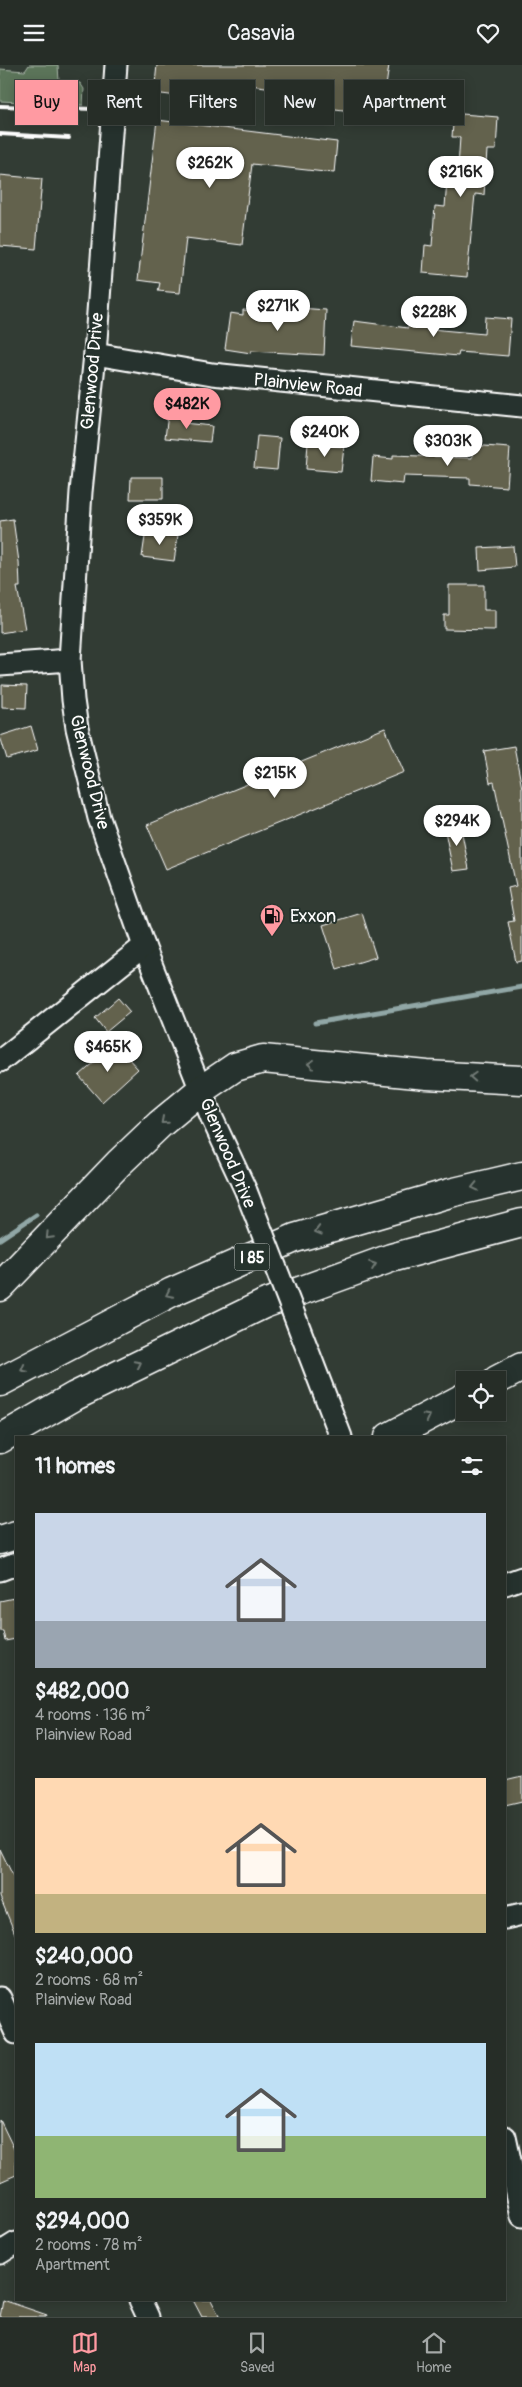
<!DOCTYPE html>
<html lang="en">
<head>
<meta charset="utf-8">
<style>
  body { margin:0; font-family:Pangolin,sans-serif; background:#2e352f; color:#f1f3f6; height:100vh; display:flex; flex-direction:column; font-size:19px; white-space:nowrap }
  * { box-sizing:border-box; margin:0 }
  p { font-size:16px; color:#a4a8a7 }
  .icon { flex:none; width:28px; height:28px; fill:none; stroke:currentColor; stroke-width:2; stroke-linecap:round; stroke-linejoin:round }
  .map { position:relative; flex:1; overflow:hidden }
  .sheet { position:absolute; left:15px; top:1371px; width:491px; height:865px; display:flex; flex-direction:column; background:#262d27; border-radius:0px; box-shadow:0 2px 12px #0003,0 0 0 1px #424944 }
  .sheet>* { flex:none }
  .banner { position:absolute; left:15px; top:15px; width:492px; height:45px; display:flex; gap:10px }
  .buttons { position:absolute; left:456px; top:1306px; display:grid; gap:10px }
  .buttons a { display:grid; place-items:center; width:50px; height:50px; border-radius:0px; background:#262d27; box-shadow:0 2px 12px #0003,0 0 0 1px #424944; font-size:25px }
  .price { position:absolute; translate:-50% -42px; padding:0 11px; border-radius:18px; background:#fff; color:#222; font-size:16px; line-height:32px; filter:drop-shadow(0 1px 2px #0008) }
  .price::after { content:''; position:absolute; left:50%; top:30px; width:15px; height:11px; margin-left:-8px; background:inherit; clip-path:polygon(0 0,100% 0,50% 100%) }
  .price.selected { background:#ff9aa2; color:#111 }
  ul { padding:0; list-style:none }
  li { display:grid; align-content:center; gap:10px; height:265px; padding:0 20px }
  li span { display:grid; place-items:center; height:155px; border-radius:0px; color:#555 }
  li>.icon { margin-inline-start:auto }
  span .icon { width:90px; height:90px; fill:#fffc; stroke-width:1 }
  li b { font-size:21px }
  h2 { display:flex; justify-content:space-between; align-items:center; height:60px; padding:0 20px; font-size:21px }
  .chip { padding:0 18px; border-radius:0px; background:#262d27; box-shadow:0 2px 12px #0003,0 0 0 1px #424944; font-size:18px; line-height:45px }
  .chip.selected { background:#ff9aa2; color:#111 }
  header { display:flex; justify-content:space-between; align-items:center; height:65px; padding:0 20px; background:#262d27; font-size:22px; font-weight:600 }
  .tab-bar { display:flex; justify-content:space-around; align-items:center; height:70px; border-top:1px solid #424944; background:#262d27; font-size:14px; color:#a4a8a7 }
  .tab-bar a { display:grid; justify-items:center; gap:2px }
  .tab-bar .selected { color:#ff9aa2 }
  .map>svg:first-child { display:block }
</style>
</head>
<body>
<header><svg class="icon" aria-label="menu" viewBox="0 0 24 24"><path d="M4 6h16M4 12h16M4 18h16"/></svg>Casavia<svg class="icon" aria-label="heart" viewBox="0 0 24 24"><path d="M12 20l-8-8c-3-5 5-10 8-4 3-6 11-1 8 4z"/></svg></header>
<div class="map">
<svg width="522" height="2252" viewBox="0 0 522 2252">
  <rect width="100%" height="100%" fill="#323c34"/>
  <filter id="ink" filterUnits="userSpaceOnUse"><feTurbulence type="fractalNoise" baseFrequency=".02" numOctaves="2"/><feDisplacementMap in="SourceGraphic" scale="10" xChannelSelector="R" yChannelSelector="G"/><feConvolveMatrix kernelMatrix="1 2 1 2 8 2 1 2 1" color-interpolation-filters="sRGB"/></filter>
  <g filter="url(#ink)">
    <polygon fill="#5b745a" stroke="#adbaac" points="29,0 58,0 59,17 80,18 84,24 83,40 0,36 0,4 25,6"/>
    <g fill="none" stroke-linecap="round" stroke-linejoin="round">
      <g stroke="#91a7a6" stroke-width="5">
        <polyline points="315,958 522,922"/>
        <polyline points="0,1174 36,1150"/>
      </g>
    </g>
    <g fill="#64624e" stroke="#fff">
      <polygon points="157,0 389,0 382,50 320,42 321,29 234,18 232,38 154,28"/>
      <polygon points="462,49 498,52 496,85 487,85 484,130 475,129 467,212 423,208 425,180 432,181 435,141 445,142 448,102 458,103 460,72 452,72 453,59 461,59"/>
      <polygon points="157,55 337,77 334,108 252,99 242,180 186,173 180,228 158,226 160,218 138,215"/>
      <polygon points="0,110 42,114 36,184 0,181"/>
      <polygon points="299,243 326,245 324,290 251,286 251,288 225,284 230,248 243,250 243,245 257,246 257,248 299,251"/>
      <polygon points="485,252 511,254 508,291 459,287 458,291 351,281 354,256 408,263 409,255 432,257 431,264 484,269"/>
      <polygon points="168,349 184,351 183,358 212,361 210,377 165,373"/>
      <polygon points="257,371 280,373 277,405 254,403"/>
      <polygon points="308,378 344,382 341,407 306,404"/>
      <polygon points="472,380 510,383 507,422 470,419 470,413 404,411 403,419 371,416 373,392 393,394 393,390 472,393"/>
      <polygon points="131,412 163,412 163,434 130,434"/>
      <polygon points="13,454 19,497 20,522 17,522 25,564 0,568 0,456"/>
      <polygon points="146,465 178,470 174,496 142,492"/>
      <polygon points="513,481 515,502 480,505 479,483"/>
      <polygon points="449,520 484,520 484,545 495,545 495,565 444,564 444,550 449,550"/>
      <polygon points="2,620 27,621 26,643 2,642"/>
      <polygon points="31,661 38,685 7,694 0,671"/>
      <polygon points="385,663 404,707 166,804 147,760"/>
      <polygon points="514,681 522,723 522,896 516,897 508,857 514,856 508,823 516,821 494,717 490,718 484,686"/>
      <polygon points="460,758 469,804 453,806 444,761"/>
      <polygon points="362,848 376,892 337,904 323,860"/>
      <polygon points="118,933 130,947 106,967 95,953"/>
      <polygon points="115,979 138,1004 102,1037 79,1011"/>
      <polygon points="14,1533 16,1574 5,1576 3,1566 0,1566 0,1536"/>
      <polygon points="522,1712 522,1736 505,1740 505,1716"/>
      <polygon points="0,1784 16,1817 16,1871 0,1832"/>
      <polygon points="0,2055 16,2088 16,2110 0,2117"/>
      <polygon points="3,2235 47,2250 46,2252 0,2252"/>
      <polygon points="193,2235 211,2235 220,2252 202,2252"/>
    </g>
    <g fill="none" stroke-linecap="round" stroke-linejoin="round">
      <defs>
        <g id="minor">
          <polyline points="116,0 95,289 81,427 70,595 73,635 77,663 99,753 144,881 211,1051 246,1126"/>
          <polyline points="95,289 212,309 522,341"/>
          <polyline points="0,600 70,595"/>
          <polyline points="0,996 144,881"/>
          <polyline points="293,1247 341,1372"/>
          <polyline points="0,1505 16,1499"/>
          <polyline points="505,1519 522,1513"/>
          <polyline points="505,1853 522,1849"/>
          <polyline points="0,1933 16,1968"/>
          <polyline points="505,2072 522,2151"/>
          <polyline points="0,2188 16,2178"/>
          <polyline points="140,2235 148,2252"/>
        </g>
        <g id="highway">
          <polyline points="0,1222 119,1098 160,1059 201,1025 235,1002 263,994 427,1010 522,1015"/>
          <polyline points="497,1315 522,1302"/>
          <polyline points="0,1317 172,1227 295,1173 450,1128 522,1111"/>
          <polyline points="389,1372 465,1332"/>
          <polyline points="0,1374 75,1331 264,1239 391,1193 522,1158"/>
          <polyline points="0,1475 16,1470"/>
        </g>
      </defs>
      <use href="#minor" stroke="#fff" stroke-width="25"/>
      <use href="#highway" stroke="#fff" stroke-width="31"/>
      <use href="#minor" stroke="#26332d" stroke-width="21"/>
      <use href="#highway" stroke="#26332d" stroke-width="28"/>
      <g stroke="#fff" stroke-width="4">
        <polyline points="0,41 92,44"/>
        <polyline points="0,69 69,73"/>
      </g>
      <defs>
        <polyline id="minor-bridge" points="246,1126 293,1247"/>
      </defs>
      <use href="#minor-bridge" stroke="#fff" stroke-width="25" stroke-linecap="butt"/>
      <use href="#minor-bridge" stroke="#26332d" stroke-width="21"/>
    </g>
    <defs><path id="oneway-chevron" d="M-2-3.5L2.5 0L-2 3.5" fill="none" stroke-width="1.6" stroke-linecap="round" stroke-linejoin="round" transform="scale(1.25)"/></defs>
    <g stroke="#727a76">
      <use href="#oneway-chevron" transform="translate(311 999) rotate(-174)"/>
      <use href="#oneway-chevron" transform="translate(473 1012) rotate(-177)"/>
      <use href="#oneway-chevron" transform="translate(164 1056) rotate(139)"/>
      <use href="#oneway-chevron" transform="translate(475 1122) rotate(167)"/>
      <use href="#oneway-chevron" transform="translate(318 1166) rotate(164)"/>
      <use href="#oneway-chevron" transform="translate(49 1171) rotate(134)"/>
      <use href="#oneway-chevron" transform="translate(373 1200) rotate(-20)"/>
      <use href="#oneway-chevron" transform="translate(169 1229) rotate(154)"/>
      <use href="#oneway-chevron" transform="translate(138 1299) rotate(-27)"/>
      <use href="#oneway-chevron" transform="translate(24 1304) rotate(152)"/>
      <use href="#oneway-chevron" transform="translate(427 1352) rotate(-28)"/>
    </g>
  </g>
  <defs>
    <symbol id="fuel-pin" viewBox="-11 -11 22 30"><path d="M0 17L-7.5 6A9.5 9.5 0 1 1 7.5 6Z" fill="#ff9aa2" stroke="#26332d"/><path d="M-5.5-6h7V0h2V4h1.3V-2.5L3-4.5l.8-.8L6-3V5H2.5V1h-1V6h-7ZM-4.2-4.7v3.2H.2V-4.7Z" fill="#111"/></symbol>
  </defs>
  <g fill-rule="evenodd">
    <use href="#fuel-pin" x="258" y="837" width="28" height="38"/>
  </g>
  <g text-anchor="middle" stroke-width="4" stroke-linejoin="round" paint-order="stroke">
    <rect fill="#26332d" stroke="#bec2c0" stroke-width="1" x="234.5" y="1178.5" width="35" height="27" rx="4"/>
    <g font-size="16" font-weight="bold" fill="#fff">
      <text x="252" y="1198">I 85</text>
    </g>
    <g font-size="18" fill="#fff" stroke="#26332d">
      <text transform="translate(92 306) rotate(-85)" y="6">Glenwood Drive</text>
      <text transform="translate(308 320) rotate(6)" y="6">Plainview Road</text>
      <text transform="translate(90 707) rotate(76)" y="6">Glenwood Drive</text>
      <text transform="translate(228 1088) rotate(67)" y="6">Glenwood Drive</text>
    </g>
    <g font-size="18" fill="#fff" stroke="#26332d" text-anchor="start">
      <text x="290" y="857">Exxon</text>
    </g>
  </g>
</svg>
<div class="buttons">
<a><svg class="icon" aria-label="locate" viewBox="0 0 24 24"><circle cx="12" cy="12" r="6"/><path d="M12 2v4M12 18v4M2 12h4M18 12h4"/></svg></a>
</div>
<b class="price" style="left:210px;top:124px">$262K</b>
<b class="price" style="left:461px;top:133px">$216K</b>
<b class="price" style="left:278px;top:267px">$271K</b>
<b class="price" style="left:434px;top:273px">$228K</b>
<b class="price selected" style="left:187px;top:365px">$482K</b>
<b class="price" style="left:325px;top:393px">$240K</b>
<b class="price" style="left:448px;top:402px">$303K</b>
<b class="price" style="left:160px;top:481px">$359K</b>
<b class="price" style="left:275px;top:734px">$215K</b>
<b class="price" style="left:457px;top:782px">$294K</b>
<b class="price" style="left:108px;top:1008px">$465K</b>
<div class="banner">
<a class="chip selected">Buy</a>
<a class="chip">Rent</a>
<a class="chip">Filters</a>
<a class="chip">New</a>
<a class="chip">Apartment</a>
</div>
<section class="sheet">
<h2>11 homes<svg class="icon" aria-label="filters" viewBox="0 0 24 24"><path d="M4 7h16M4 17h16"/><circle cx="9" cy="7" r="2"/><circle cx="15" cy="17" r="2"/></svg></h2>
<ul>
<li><span style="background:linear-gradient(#c9d6e8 70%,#9aa5b1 0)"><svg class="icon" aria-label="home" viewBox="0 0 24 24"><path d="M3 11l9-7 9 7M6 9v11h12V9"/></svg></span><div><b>$482,000</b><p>4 rooms · 136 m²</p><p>Plainview Road</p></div></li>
<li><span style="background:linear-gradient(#ffd9b3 75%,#c2b280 0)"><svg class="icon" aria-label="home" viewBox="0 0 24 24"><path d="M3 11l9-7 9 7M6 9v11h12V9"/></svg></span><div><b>$240,000</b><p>2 rooms · 68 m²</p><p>Plainview Road</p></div></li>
<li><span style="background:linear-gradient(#bfe0f5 60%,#8fb573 0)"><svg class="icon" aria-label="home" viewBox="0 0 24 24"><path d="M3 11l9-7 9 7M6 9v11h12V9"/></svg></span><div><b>$294,000</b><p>2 rooms · 78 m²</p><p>Apartment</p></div></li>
</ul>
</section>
</div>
<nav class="tab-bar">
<a class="selected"><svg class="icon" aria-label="map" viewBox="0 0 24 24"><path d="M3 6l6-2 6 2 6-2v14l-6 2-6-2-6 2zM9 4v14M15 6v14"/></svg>Map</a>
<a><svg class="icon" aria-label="saved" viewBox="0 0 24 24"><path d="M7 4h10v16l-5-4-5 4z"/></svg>Saved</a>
<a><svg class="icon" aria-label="home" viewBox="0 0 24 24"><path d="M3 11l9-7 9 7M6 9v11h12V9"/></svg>Home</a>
</nav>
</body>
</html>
